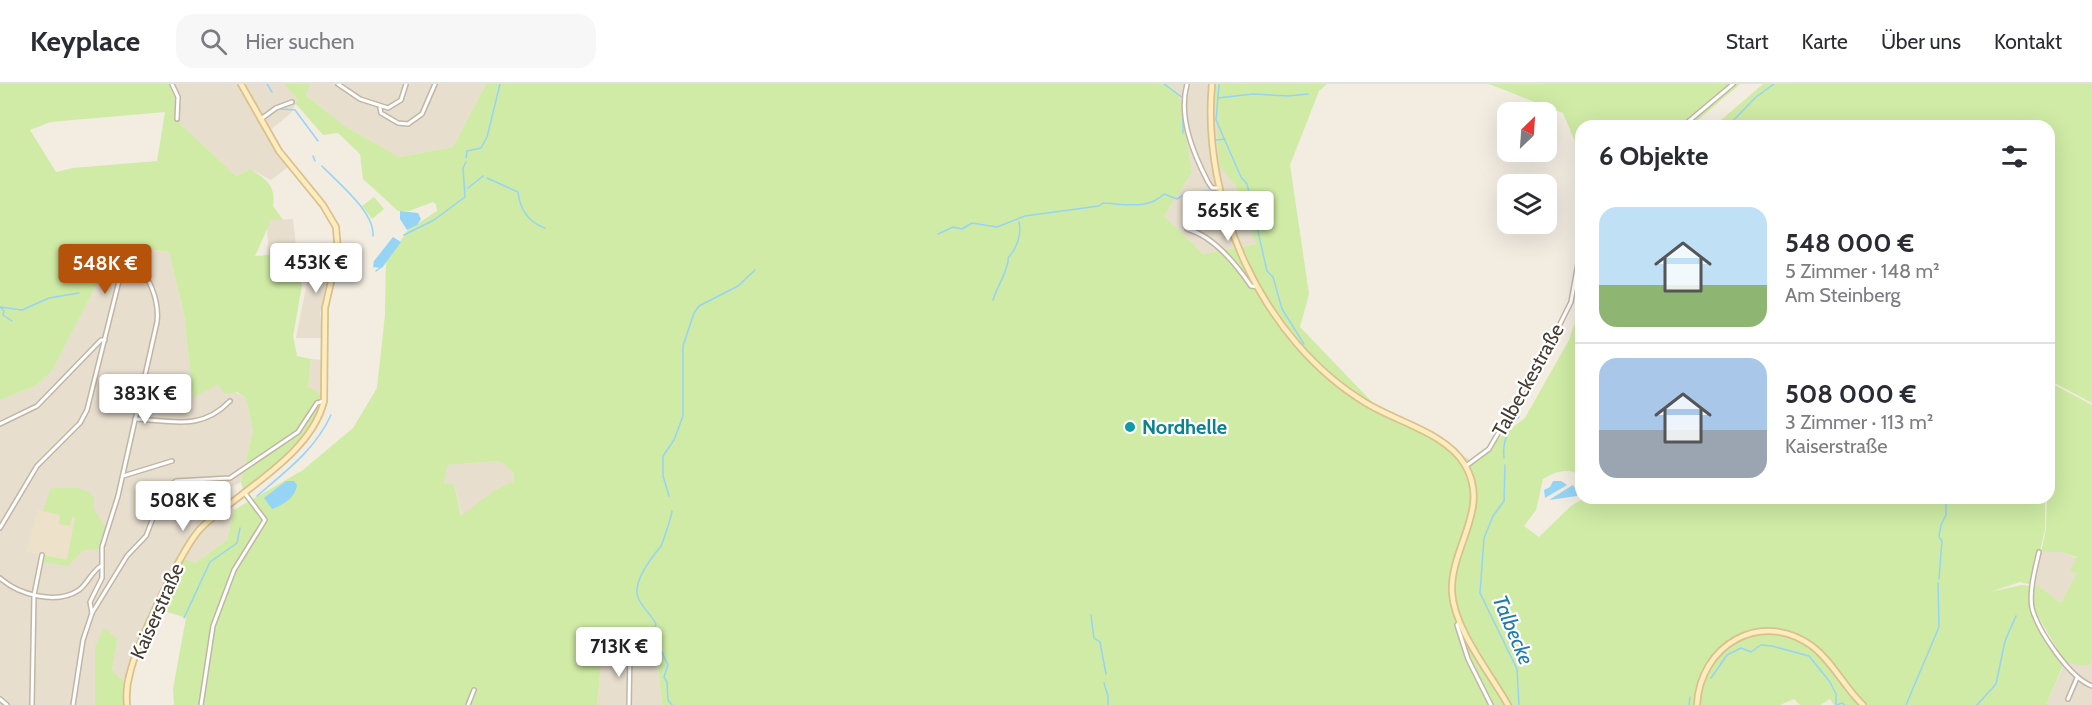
<!DOCTYPE html>
<html lang="de">
<head>
<meta charset="utf-8">
<style>
  body { margin:0; font-family:Cabin,sans-serif; background:#f7f7f7; color:#2b2b33; height:100vh; display:flex; flex-direction:column; font-size:22px; white-space:nowrap }
  * { box-sizing:border-box; margin:0 }
  p { font-size:20px; color:#7c7c81 }
  .icon { flex:none; width:33px; height:33px; fill:none; stroke:currentColor; stroke-width:2; stroke-linecap:round; stroke-linejoin:round }
  .map { position:relative; flex:1; overflow:hidden }
  .details { position:absolute; left:1575px; top:36px; width:480px; height:384px; display:flex; flex-direction:column; background:#fff; border-radius:18px; box-shadow:0 6px 24px #0002 }
  .details>* { flex:none }
  .needle { width:39px; rotate:25deg }
  .fabs { position:absolute; left:1497px; top:18px; display:grid; gap:12px }
  .fabs a { display:grid; place-items:center; width:60px; height:60px; border-radius:12px; background:#fff; box-shadow:0 6px 24px #0002; font-size:30px }
  .price { position:absolute; translate:-50% -51px; padding:0 14px; border-radius:6px; background:#fff; color:#222; font-size:20px; line-height:39px; filter:drop-shadow(0 2px 3px #0008) }
  .price::after { content:''; position:absolute; left:50%; top:36px; width:18px; height:14px; margin-left:-9px; background:inherit; clip-path:polygon(0 0,100% 0,50% 100%) }
  .price.on { background:#b45309; color:#fff }
  ul { padding:0; list-style:none }
  li { display:flex; align-items:center; gap:18px; height:150px; padding:0 24px }
  li+li { border-top:2px solid #e1e1e2 }
  li span { display:grid; place-items:center; flex:none; width:168px; height:120px; border-radius:18px; color:#555 }
  li>.icon { margin-inline-start:auto }
  span .icon { width:72px; height:72px; fill:#fffc; stroke-width:1 }
  li b { font-size:26px }
  h2 { display:flex; justify-content:space-between; align-items:center; height:72px; padding:0 24px; font-size:26px }
  header { display:flex; align-items:center; gap:36px; box-sizing:border-box; height:84px; padding:0 30px; background:#fff; border-bottom:2px solid #e1e1e2 }
  header strong { font-size:28px }
  nav { display:flex; gap:33px; margin-inline-start:auto; font-size:21px }
  .search { width:420px; height:54px; background:#f7f7f7; display:flex; align-items:center; gap:15px; box-sizing:border-box; padding:0 21px; border-radius:18px; color:#7c7c81; font-size:22px }
  .map>svg:first-child { display:block }
</style>
</head>
<body>
<header>
<strong>Keyplace</strong>
<div class="search"><svg class="icon" aria-label="search" viewBox="0 0 24 24"><circle cx="10" cy="10" r="6"/><path d="M15 15l6 6"/></svg>Hier suchen</div>
<nav><a>Start</a><a>Karte</a><a>Über uns</a><a>Kontakt</a></nav>
</header>
<div class="map">
<svg width="2092" height="621" viewBox="0 0 2092 621">
  <rect width="100%" height="100%" fill="#f2ece1"/>
  <g fill="#e7dece">
    <polygon points="169,0 284,0 298,16 290,30 265,50 288,83 271,96 250,85 236,92 174,34 175,16"/>
    <polygon points="310,0 486,0 453,63 399,73 343,41 305,10"/>
    <polygon points="1168,0 1218,0 1215,3 1235,101 1256,160 1203,170 1164,132 1192,88 1179,10"/>
    <polygon points="293,135 299,192 277,198 269,171 267,145 271,136"/>
    <polygon points="117,161 169,168 184,230 193,314 218,299 246,314 253,346 241,398 223,407 234,426 227,456 195,479 179,473 153,529 127,589 126,599 112,587 117,555 95,563 95,621 0,621 0,316 35,302 52,287"/>
    <polygon points="308,193 327,196 320,229 322,254 296,254"/>
    <polygon points="311,275 323,276 321,311 308,303"/>
    <polygon points="498,377 504,380 514,390 513,397 495,406 462,433 454,400 444,401 446,381"/>
    <polygon points="2041,468 2060,468 2078,474 2071,487 2078,488 2061,519 2037,501 2033,502"/>
    <polygon points="605,563 657,573 662,621 597,621 602,571"/>
    <polygon points="2068,577 2085,582 2092,579 2092,621 2046,621 2065,578"/>
  </g>
  <polygon fill="#ede1c9" points="38,426 75,434 67,476 26,468"/>
  <g fill="#cfeba5" fill-rule="evenodd">
    <path d="M0 0H169L175 16 174 34 236 92 250 85C267 96 276 102 273 122L283 136H271L255 172 269 171 277 198 299 194 302 201 293 252 297 272 311 275 308 303C313 306 320 308 322 314 335 339 261 394 244 408L241 398 253 346 246 314 237 308 224 310 218 300 193 314 184 230 169 168 117 161 52 287 35 302 0 316ZM165 28 157 77 73 84 56 88 30 46 50 38Z"/>
    <path d="M284 0H310L306 11 343 41 399 73 453 63 486 0H1168L1179 10 1192 88 1164 132 1203 170 1256 160 1235 101 1219 81 1215 3 1218 0H1327L1319 7 1290 81 1309 210 1300 243 1373 319 1470 376 1525 334 1569 256 1581 220V391C1566 384 1557 387 1543 395L1536 426 1524 442 1539 453 1571 422 1584 414H2045V445L2032 501 2020 498 1990 508 2022 501 2032 502V527L2064 579 2046 621H1834L1830 615 1820 621H1800L1794 615 1780 621H662L657 573 605 563 602 571 597 621H174L173 605 186 534 155 524 179 473 195 479 227 456 234 426 303 386 353 344 377 304 385 231 386 178 408 146 437 127 436 120 433 118 409 127H398L363 95 360 70 338 49 323 51 295 19 298 16ZM498 377 504 380 514 390 513 397 495 406 461 432 454 400H444L447 381Z"/>
    <polygon points="1489,0 1740,0 1691,42 1581,42 1581,72 1563,29"/>
    <polygon points="1763,0 2092,0 2092,319 2049,296 2049,42 1714,42"/>
    <polygon points="374,113 384,125 372,135 362,122"/>
    <polygon points="2049,298 2092,321 2092,579 2085,582 2065,578 2034,526 2033,502 2037,501 2061,519 2077,489 2070,487 2077,473 2060,468 2041,468 2046,445 2047,414 2049,414"/>
    <polygon points="51,404 77,404 89,408 94,414 94,425 105,443 100,465 84,466 68,482 42,478 44,471 67,476 75,434 72,433 70,442 59,440 60,431 43,427"/>
    <polygon points="104,544 117,555 112,587 126,599 124,621 95,621 95,563"/>
  </g>
  <g fill="#96d4f6">
    <polygon points="400,127 418,129 421,135 417,141 407,146 400,135"/>
    <polygon points="393,153 401,158 382,184 373,183 374,177"/>
    <path d="M286 397H294L297 401C295 415 282 421 272 425L264 414Z"/>
    <polygon points="1553,397 1561,397 1567,401 1545,414 1544,406 1550,403"/>
    <polygon points="1573,401 1578,409 1577,412 1549,416"/>
  </g>
  <g fill="none" stroke-linecap="round" stroke-linejoin="round">
    <g stroke="#96d4f6" stroke-width="1.5">
      <polyline points="267,0 272,8"/>
      <polyline points="1164,0 1183,14 1183,49"/>
      <polyline points="1219,1 1216,36 1241,93 1247,100 1267,187 1273,193 1282,225 1304,260"/>
      <polyline points="1218,14 1253,10 1288,12 1308,10"/>
      <polyline points="281,25 295,26 318,57"/>
      <polyline points="1728,42 1756,13 1774,0"/>
      <polyline points="1216,56 1225,55"/>
      <polyline points="313,72 315,77"/>
      <polyline points="466,74 467,67 481,64 487,53 500,0"/>
      <path d="M322 82C337 98 375 128 373 152"/>
      <path d="M487 94 518 108C520 126 528 138 545 144"/>
      <polyline points="468,104 483,92"/>
      <polyline points="1226,117 1249,110"/>
      <path d="M938 150 953 143 962 145 972 139 997 143 1025 132 1099 122 1103 119C1125 120 1148 126 1164 110L1177 115 1187 109 1208 107 1219 120"/>
      <polyline points="404,151 434,136 465,113 463,84 466,78"/>
      <polyline points="376,187 380,184"/>
      <path d="M993 216C996 205 1010 183 1008 174 1017 164 1022 150 1019 138"/>
      <polyline points="12,237 3,231 4,227 0,223 22,226 49,214 79,209"/>
      <path d="M1504 374C1502 360 1508 342 1519 333"/>
      <polyline points="1505,381 1504,417 1493,432 1484,454 1480,509 1517,585 1519,621"/>
      <path d="M257 412C286 387 315 366 331 331"/>
      <polyline points="669,412 663,392 663,372 674,356 683,332 683,262 694,229 699,222 738,202 755,186"/>
      <polyline points="1939,495 1942,457 1939,453 1941,441 1946,431 1946,414"/>
      <polyline points="1091,531 1094,554 1100,558 1106,590"/>
      <polyline points="184,534 210,478 237,459 240,444"/>
      <polyline points="1711,594 1727,571 1741,564 1751,568 1761,561 1772,562 1809,572 1830,598 1836,610 1836,621"/>
      <polyline points="1104,599 1108,612 1108,621"/>
      <path d="M672 621 668 616 667 598 664 593 668 581 653 549 656 540C652 532 644 525 639 516 630 500 652 473 661 462 663 458 672 431 672 427"/>
      <polyline points="1689,621 1690,613"/>
      <polyline points="1837,621 1842,619 1845,621"/>
      <polyline points="1906,621 1939,543 1938,499"/>
      <polyline points="1977,621 1996,600 2005,557 2016,532"/>
    </g>
    <defs>
      <g id="street">
        <polyline points="172,0 178,13 177,35"/>
        <polyline points="338,0 360,15 388,24 401,16 406,0"/>
        <path d="M1187 0C1178 33 1193 69 1208 98L1212 104H1218"/>
        <polyline points="380,24 381,29 398,39 408,40 422,30 435,0"/>
        <polyline points="261,35 276,24 292,18"/>
        <polyline points="1683,42 1733,0"/>
        <path d="M1187 145C1214 152 1236 180 1251 202L1258 203"/>
        <path d="M135 335C173 337 201 347 230 317"/>
        <polyline points="0,340 37,322 101,256 105,256"/>
        <polyline points="1466,382 1489,365 1552,256 1571,218 1581,163"/>
        <polyline points="123,392 172,377"/>
        <polyline points="0,444 37,382 80,339 87,326 120,193 129,183 135,166"/>
        <path d="M2039 468C2035 485 2029 507 2032 524 2038 547 2070 594 2092 602"/>
        <path d="M0 494C19 511 57 521 79 506 88 499 92 487 101 482"/>
        <path d="M92 529 90 518 102 494V463L118 412 157 238C159 221 151 184 129 183"/>
        <polyline points="1459,539 1457,541 1468,575 1491,621"/>
        <polyline points="0,615 7,621"/>
        <polyline points="2068,615 2077,594"/>
        <polyline points="32,621 34,511 42,471"/>
        <polyline points="73,621 83,556 92,529 127,472 146,452 163,408 176,397 230,394 298,348 317,319 324,317"/>
        <polyline points="201,621 213,542 234,486 265,436 244,408"/>
        <polyline points="468,621 474,606"/>
        <polyline points="629,621 630,568"/>
      </g>
      <g id="secondary">
        <path d="M1212 0C1201 119 1262 256 1366 319 1397 338 1446 349 1465 381 1491 425 1450 463 1452 508 1454 545 1490 589 1508 621"/>
        <path d="M127 621C126 611 127 599 130 589 136 562 183 461 202 443 241 406 311 371 324 317L325 224 338 167 336 143 323 121 279 67 241 0"/>
        <path d="M1697 621C1700 561 1761 525 1812 562 1833 578 1844 603 1863 621"/>
      </g>
    </defs>
    <use href="#street" stroke="#c1b6a6" stroke-width="6"/>
    <use href="#secondary" stroke="#d9c18e" stroke-width="8"/>
    <use href="#street" stroke="#fff" stroke-width="3"/>
    <use href="#secondary" stroke="#ffecbe" stroke-width="4.5"/>
  </g>
  <circle fill="#0f9aa8" stroke="#fff" stroke-width="2" cx="1130" cy="343" r="6"/>
  <g text-anchor="middle" stroke-width="4.5" stroke-linejoin="round" paint-order="stroke">
    <g font-size="20" fill="#443b31" stroke="#fff">
      <text transform="translate(1528 296) rotate(-61)" y="7">Talbeckestraße</text>
      <text transform="translate(157 527) rotate(-66)" y="7">Kaiserstraße</text>
    </g>
    <g font-size="20" font-weight="bold" fill="#0d838f" stroke="#fff" text-anchor="start">
      <text x="1142" y="350">Nordhelle</text>
    </g>
    <g font-size="21" font-style="italic" fill="#227baf" stroke="#fff">
      <text transform="translate(1513 546) rotate(67)" y="7">Talbecke</text>
    </g>
  </g>
</svg>
<div class="fabs">
<a><svg class="needle" viewBox="-14 -14 28 28"><path d="M0-13l5 13h-10z" fill="#e53935"/><path d="M0 13l5-13h-10z" fill="#7c7c81"/></svg></a>
<a><svg class="icon" aria-label="layers" viewBox="0 0 24 24"><path d="M12 4l9 5-9 5-9-5zM3 14l9 5 9-5"/></svg></a>
</div>
<b class="price" style="left:1228px;top:158px">565K €</b>
<b class="price" style="left:316px;top:210px">453K €</b>
<b class="price on" style="left:105px;top:211px">548K €</b>
<b class="price" style="left:145px;top:341px">383K €</b>
<b class="price" style="left:183px;top:448px">508K €</b>
<b class="price" style="left:619px;top:594px">713K €</b>
<section class="details">
<h2>6 Objekte<svg class="icon" aria-label="filters" viewBox="0 0 24 24"><path d="M4 7h16M4 17h16"/><circle cx="9" cy="7" r="2"/><circle cx="15" cy="17" r="2"/></svg></h2>
<ul>
<li><span style="background:linear-gradient(#bfe0f5 65%,#8fb573 0)"><svg class="icon" aria-label="home" viewBox="0 0 24 24"><path d="M3 11l9-7 9 7M6 9v11h12V9"/></svg></span><div><b>548 000 €</b><p>5 Zimmer · 148 m²</p><p>Am Steinberg</p></div></li>
<li><span style="background:linear-gradient(#a9c7e8 60%,#9aa5b1 0)"><svg class="icon" aria-label="home" viewBox="0 0 24 24"><path d="M3 11l9-7 9 7M6 9v11h12V9"/></svg></span><div><b>508 000 €</b><p>3 Zimmer · 113 m²</p><p>Kaiserstraße</p></div></li>
</ul>
</section>
</div>
</body>
</html>
